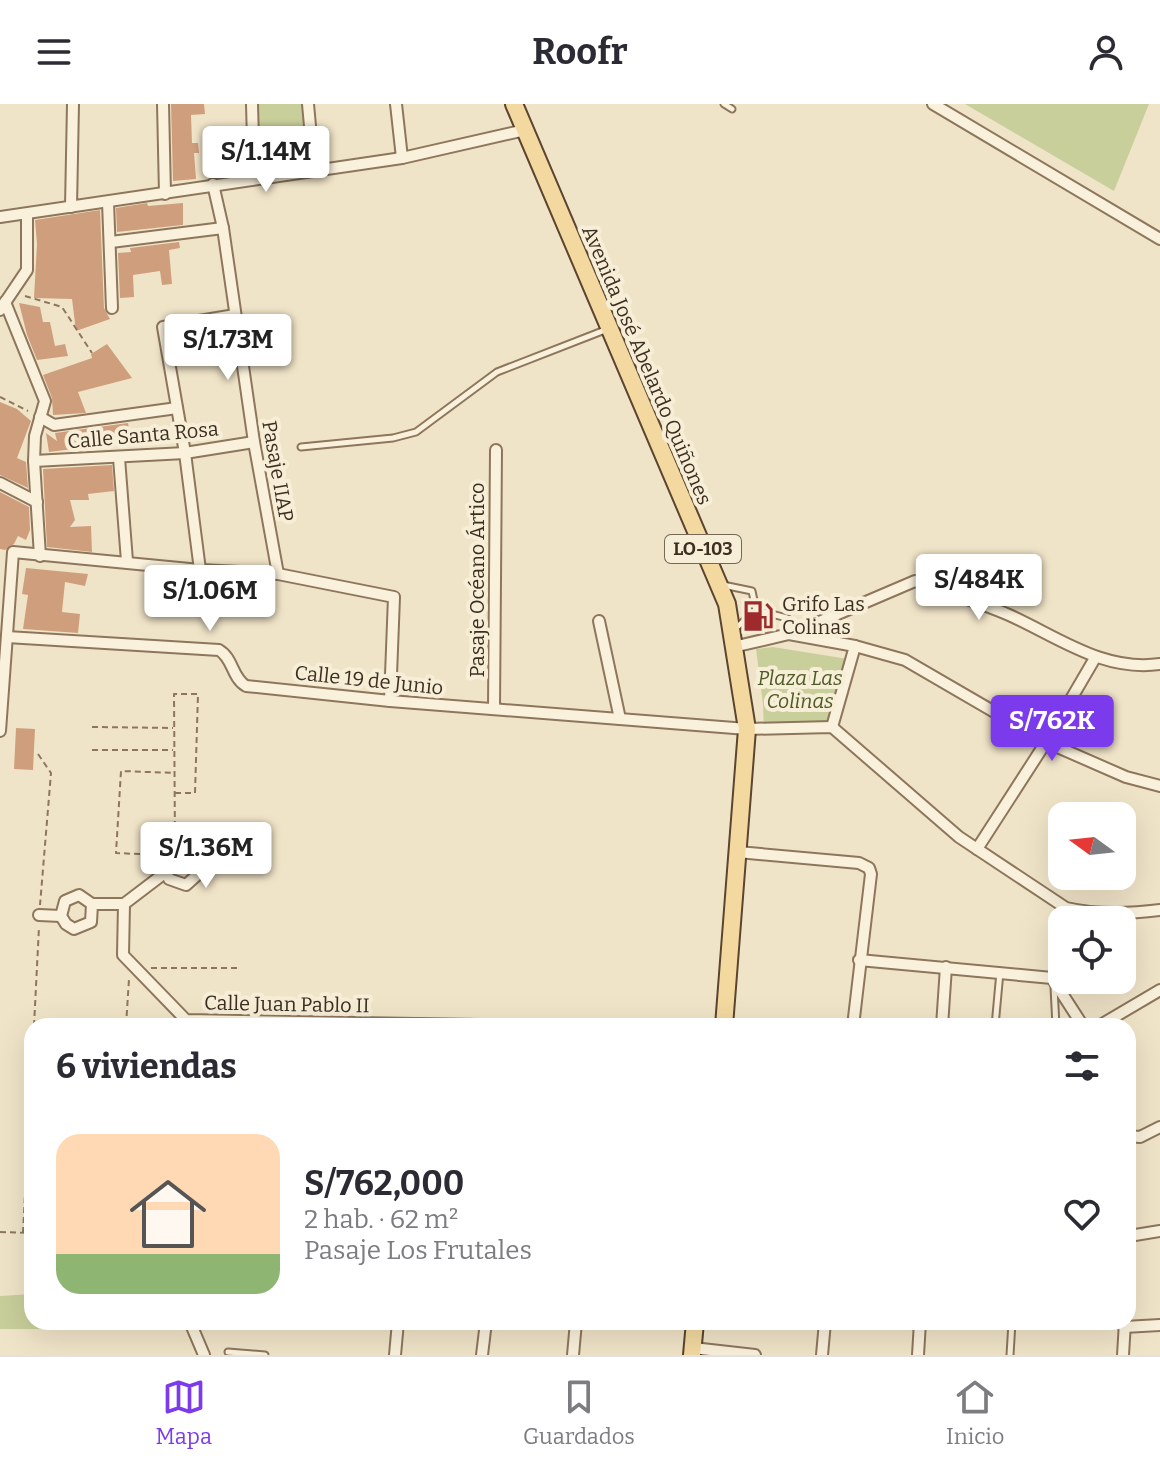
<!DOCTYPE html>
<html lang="es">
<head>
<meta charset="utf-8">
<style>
  body { margin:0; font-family:Bitter,serif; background:#f2f2f3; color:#2b2b33; height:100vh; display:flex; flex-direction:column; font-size:30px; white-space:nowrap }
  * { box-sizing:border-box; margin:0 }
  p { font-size:26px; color:#7c7c81 }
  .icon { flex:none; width:44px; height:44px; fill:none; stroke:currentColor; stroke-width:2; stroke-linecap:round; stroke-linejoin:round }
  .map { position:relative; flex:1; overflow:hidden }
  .details { position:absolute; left:24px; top:914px; width:1112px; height:312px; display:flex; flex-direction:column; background:#fff; border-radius:24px; box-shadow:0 8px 32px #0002 }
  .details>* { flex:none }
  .needle { width:52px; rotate:285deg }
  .buttons { position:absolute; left:1048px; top:698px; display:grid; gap:16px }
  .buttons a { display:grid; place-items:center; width:88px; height:88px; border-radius:16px; background:#fff; box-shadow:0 8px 32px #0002; font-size:40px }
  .price { position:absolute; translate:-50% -68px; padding:0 18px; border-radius:8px; background:#fff; color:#222; font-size:26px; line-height:52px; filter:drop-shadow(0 2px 4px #0008) }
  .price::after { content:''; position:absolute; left:50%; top:48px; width:24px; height:18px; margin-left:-12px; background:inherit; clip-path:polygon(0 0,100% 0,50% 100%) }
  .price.active { background:#7c3aed; color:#fff }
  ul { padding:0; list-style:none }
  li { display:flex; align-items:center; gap:24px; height:200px; padding:0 32px }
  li+li { border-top:2px solid #e1e1e2 }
  li span { display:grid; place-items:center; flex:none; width:224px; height:160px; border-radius:24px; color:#555 }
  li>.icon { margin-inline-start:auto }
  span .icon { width:96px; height:96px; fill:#fffc; stroke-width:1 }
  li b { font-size:34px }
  h2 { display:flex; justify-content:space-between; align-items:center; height:96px; padding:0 32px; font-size:34px }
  header { display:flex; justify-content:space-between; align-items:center; height:104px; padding:0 32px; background:#fff; font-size:36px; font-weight:700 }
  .tabs { display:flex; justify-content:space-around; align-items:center; height:112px; border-top:2px solid #e1e1e2; background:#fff; font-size:22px; color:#7c7c81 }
  .tabs a { display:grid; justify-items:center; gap:4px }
  .tabs .active { color:#7c3aed }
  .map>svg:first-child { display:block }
</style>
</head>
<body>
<header><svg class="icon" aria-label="menu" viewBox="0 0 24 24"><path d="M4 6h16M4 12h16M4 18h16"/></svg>Roofr<svg class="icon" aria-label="person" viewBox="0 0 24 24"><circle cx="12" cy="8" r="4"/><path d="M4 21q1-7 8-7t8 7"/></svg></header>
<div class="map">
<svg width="1160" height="1251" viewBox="0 0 1160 1251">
  <rect width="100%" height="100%" fill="#f0e4c8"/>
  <g fill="#c9cf9b">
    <polygon points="255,0 304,0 306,26 256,31"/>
    <polygon points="965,0 1149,0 1114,87"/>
    <polygon points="773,543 848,555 826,627 764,629 763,600 756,545"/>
    <polygon points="32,1190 32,1218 52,1218 52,1225 0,1225 0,1192"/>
  </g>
  <g fill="#cf9f7d">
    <polygon points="171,0 204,0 205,10 191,11 192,39 198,39 199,49 194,49 196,75 173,77"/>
    <polygon points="147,99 148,102 183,99 183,121 117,128 116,104"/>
    <polygon points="100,106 104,204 110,215 76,227 72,195 34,194 37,140 35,116"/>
    <polygon points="179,138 180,144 169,146 172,180 162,181 160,167 133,171 134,193 120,194 118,149 131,148 130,144"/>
    <polygon points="19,199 40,203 43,218 50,218 55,242 65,240 68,252 37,256 27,231"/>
    <polygon points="107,240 132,274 78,288 86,309 53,311 52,294 43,271 92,254 91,250"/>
    <polygon points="0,298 17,305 31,317 17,354 26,358 28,384 0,371"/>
    <polygon points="128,319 130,330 120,331 121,336 112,337 113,340 49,348 46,329 57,337 55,329"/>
    <polygon points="112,361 114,387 88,390 89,396 70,396 75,416 70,423 91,422 92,448 47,443 43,365"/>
    <polygon points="0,388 29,403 30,426 26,436 18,432 14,440 5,446 0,445"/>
    <polygon points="26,464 88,470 85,482 65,478 62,508 80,510 78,529 23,525 28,491 22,490"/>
    <polygon points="16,624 35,625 33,666 14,665"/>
  </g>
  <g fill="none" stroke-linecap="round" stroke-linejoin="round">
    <defs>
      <g id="service">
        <polyline points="724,0 732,5"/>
        <polyline points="301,343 393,334 416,328 497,268 605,226"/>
        <polyline points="723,481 752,487 756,506 735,525"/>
        <polyline points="756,506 787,514 789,529"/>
        <polyline points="1054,883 1056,922"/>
        <polyline points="995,922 1000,868"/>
        <polyline points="228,1248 265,1251"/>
        <polyline points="1010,1251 1012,1218"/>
      </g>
      <g id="minor">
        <polyline points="163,0 165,90"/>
        <polyline points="252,0 254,74"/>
        <polyline points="308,0 314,66"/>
        <polyline points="396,0 402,54"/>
        <polyline points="933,0 1160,135"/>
        <polyline points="213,80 223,124 254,338 278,470"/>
        <polyline points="108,98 112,204"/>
        <polyline points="71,103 73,0"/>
        <polyline points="0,113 402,54 525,26"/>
        <polyline points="111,138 223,124"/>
        <polyline points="5,198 45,297 35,332 34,357 40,452"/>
        <polyline points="0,206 27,166 27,110"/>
        <polyline points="40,313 54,321 177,304"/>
        <polyline points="119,354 127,457"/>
        <polyline points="34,357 185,349 254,338"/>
        <polyline points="0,379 37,398"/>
        <polyline points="200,466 185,349 163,223 235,211"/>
        <polyline points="599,517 620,615"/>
        <path d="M791 530 915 477C946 488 979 498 1009 511 1058 533 1103 568 1160 560"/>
        <path d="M7 533 219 546C233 554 232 574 246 582L390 597 747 625 832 623 959 733 1066 804C1097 811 1129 810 1160 806"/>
        <polyline points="733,543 789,530 855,542 905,556 1046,638 1126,673 1160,682"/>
        <polyline points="494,605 496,346"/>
        <polyline points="832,623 855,542"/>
        <polyline points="0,627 13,448 200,466 278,470 394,493 390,597"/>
        <polyline points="977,745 1046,638 1095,554"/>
        <polyline points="738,748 859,759 869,764 871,770 853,922"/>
        <polyline points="166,768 169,775 186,781 196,772 198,765 190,752 181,750 175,752 166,768 124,800 123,851 186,916 533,922"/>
        <polyline points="92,800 91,818 74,825 66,820 61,812 65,797 79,791 92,800 124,800"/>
        <polyline points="39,811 61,812"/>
        <polyline points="859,856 1052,874 1083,922"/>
        <polyline points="942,922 946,863"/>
        <polyline points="1099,922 1160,886"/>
        <polyline points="1128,1032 1140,1033 1160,1023"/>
        <polyline points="1128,1103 1128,1157"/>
        <polyline points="1129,1132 1160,1127"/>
        <polyline points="190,1218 204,1251"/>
        <polyline points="1124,1223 1160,1221"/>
        <polyline points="693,1244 755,1251"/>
        <polyline points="395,1251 398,1218"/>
        <polyline points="482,1251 486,1218"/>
        <polyline points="573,1251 576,1218"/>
        <polyline points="822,1251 825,1218"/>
        <polyline points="918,1251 920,1218"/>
        <polyline points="1123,1251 1125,1218"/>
      </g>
      <g id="primary">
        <polyline points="514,0 727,500 747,625 724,922"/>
        <polyline points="692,1251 695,1218"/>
      </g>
    </defs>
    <use href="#service" stroke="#8d765c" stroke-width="9"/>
    <use href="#minor" stroke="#8d765c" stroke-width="14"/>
    <use href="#primary" stroke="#5b4430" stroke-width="20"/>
    <g stroke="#8d765c" stroke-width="2" stroke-dasharray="6 4" stroke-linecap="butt">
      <polyline points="25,192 62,203 92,249"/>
      <polyline points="0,293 28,307"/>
      <polyline points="92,623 173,624"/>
      <polyline points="92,646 173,646"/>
      <polyline points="38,650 51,669 40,801"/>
      <polyline points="175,689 195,689 198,590 174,590 175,741"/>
      <polyline points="160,751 116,749 121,667 175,669"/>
      <polyline points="151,864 238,864"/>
      <polyline points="34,922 39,823"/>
      <polyline points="126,922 129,875"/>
      <polyline points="0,1128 32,1129"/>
      <polyline points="23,1129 32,955"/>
    </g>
    <use href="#service" stroke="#faf1dc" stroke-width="5"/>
    <use href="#minor" stroke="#faf1dc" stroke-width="10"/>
    <use href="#primary" stroke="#f3d9a0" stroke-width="16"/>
  </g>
  <defs>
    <symbol id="fuel-bare" viewBox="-9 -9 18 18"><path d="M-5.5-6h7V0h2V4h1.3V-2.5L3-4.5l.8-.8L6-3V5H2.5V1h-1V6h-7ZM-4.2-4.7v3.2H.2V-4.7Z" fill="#9e2a2b" stroke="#f7eed8" stroke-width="2.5" paint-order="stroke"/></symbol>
  </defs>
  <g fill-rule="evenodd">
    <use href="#fuel-bare" x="736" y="490" width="44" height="44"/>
  </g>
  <g text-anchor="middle" stroke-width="8" stroke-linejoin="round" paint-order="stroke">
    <rect fill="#f7eed8" stroke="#756857" stroke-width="2" x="665" y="431" width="76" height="28" rx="6"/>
    <g font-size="18" font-weight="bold" fill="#3d2e20">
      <text x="703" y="451">LO-103</text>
    </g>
    <g font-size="20" fill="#3d2e20" stroke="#f7eed8">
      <text transform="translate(647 261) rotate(67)" y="7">Avenida José Abelardo Quiñones</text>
      <text transform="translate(143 331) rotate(-5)" y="7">Calle Santa Rosa</text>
      <text transform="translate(278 367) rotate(80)" y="7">Pasaje IIAP</text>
      <text transform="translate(477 476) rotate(-90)" y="7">Pasaje Océano Ártico</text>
      <text transform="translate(369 576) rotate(6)" y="7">Calle 19 de Junio</text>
      <text transform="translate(287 900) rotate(1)" y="7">Calle Juan Pablo II</text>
    </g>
    <g font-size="20" fill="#3d2e20" stroke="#f7eed8" text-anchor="start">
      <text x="782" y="507">Grifo Las<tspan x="782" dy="23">Colinas</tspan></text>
    </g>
    <g font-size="20" font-style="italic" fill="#4d5a26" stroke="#f7eed8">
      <text x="800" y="581">Plaza Las<tspan x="800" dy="23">Colinas</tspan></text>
    </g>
  </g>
</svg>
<div class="buttons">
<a><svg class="needle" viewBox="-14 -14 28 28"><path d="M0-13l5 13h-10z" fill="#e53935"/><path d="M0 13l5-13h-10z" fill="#7c7c81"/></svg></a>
<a><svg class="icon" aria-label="locate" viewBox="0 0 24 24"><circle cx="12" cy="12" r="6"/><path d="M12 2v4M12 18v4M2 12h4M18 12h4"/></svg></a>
</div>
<b class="price" style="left:266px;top:90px">S/1.14M</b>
<b class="price" style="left:228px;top:278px">S/1.73M</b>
<b class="price" style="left:979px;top:518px">S/484K</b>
<b class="price" style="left:210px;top:529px">S/1.06M</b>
<b class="price active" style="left:1052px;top:659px">S/762K</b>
<b class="price" style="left:206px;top:786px">S/1.36M</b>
<section class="details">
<h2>6 viviendas<svg class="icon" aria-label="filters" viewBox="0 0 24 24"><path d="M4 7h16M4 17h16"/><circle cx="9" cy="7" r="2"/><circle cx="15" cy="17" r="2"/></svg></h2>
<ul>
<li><span style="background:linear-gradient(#ffd9b3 75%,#8fb573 0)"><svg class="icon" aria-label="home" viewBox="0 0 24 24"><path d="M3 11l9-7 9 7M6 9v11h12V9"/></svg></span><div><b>S/762,000</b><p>2 hab. · 62 m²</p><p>Pasaje Los Frutales</p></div><svg class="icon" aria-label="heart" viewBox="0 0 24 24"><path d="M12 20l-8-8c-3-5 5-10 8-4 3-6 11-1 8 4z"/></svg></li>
</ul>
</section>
</div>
<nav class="tabs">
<a class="active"><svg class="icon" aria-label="map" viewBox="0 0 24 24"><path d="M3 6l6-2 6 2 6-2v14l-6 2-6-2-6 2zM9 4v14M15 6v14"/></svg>Mapa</a>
<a><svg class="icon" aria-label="saved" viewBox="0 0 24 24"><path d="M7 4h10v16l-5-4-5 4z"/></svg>Guardados</a>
<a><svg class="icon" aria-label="home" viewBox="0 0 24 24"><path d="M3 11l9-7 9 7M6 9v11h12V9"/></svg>Inicio</a>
</nav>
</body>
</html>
